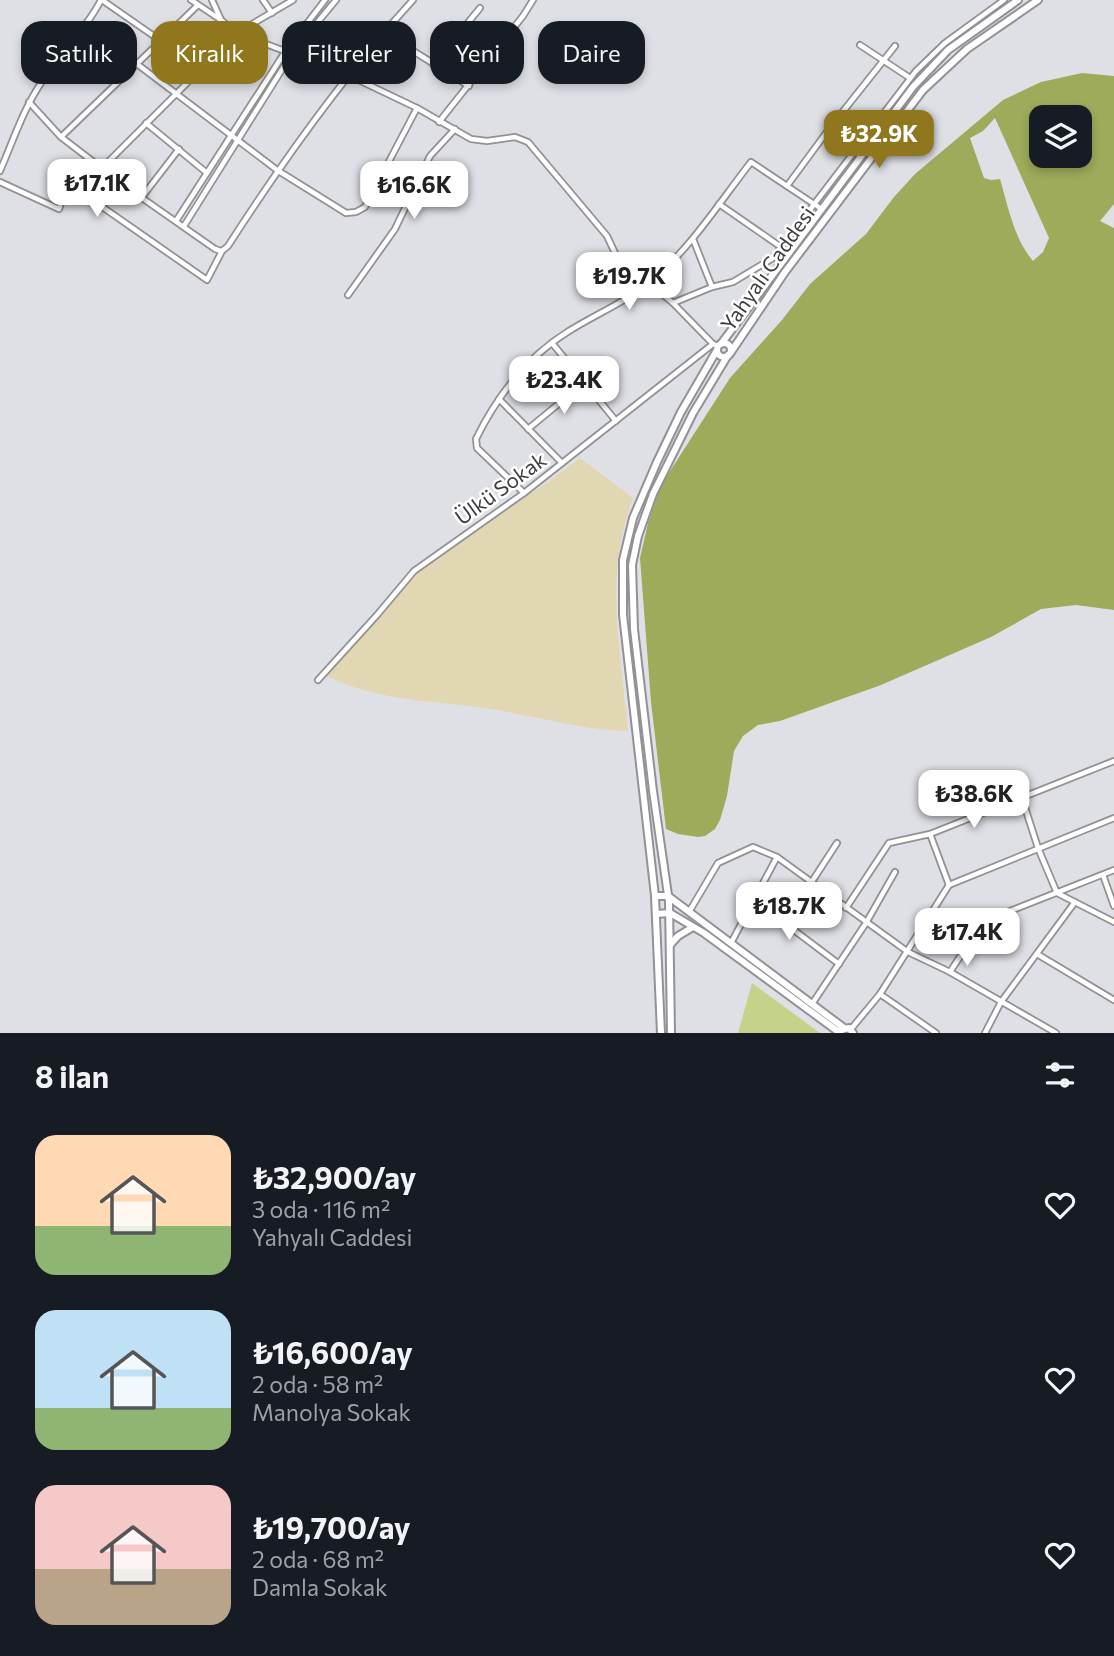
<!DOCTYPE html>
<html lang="tr">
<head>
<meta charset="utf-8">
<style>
  body { margin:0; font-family:Commissioner,sans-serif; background:#242831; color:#f1f3f6; height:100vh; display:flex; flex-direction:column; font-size:26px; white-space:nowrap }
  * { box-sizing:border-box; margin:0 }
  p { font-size:23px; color:#9ea1a6 }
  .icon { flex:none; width:38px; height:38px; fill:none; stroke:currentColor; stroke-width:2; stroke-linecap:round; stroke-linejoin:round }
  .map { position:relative; height:1033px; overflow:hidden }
  .side { display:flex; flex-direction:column; background:#171b24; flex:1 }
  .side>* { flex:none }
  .top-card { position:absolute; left:21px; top:21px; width:700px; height:63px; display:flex; gap:14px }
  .tools { position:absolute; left:1029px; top:105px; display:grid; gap:14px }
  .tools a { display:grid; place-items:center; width:63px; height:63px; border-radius:14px; background:#171b24; box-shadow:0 4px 10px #0003; font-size:35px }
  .price { position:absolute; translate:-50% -60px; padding:0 16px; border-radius:14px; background:#fff; color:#222; font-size:23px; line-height:46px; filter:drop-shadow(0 2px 4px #0008) }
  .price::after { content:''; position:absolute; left:50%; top:42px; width:21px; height:16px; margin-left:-10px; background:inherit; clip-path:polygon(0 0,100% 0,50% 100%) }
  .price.active { background:#90771d; color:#fff }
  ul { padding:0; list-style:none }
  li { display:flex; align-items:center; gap:21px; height:175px; padding:0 35px }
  li span { display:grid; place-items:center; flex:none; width:196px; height:140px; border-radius:21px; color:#555 }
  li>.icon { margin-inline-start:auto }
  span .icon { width:84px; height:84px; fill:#fffc; stroke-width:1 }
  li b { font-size:30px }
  h2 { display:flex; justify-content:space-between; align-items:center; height:84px; padding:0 35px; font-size:30px }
  .pill { padding:0 24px; border-radius:21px; background:#171b24; box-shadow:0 4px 10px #0003; font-size:24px; line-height:63px }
  .pill.active { background:#90771d; color:#fff }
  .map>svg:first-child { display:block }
</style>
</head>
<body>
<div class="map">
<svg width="1114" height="1033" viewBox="0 0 1114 1033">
  <rect width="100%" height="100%" fill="#dfe0e6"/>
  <polygon fill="#c5d38a" points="752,983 820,1033 738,1033"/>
  <path fill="#9dab5a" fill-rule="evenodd" d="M1082 73 1114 76V204L1100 221 1114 228V610L1076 605 1041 609 991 637 881 685 780 721 758 725 743 736 734 751 727 796 720 820 715 829 705 836 698 837 678 834 666 829 651 702 640 558 648 523 661 485 730 378 782 320 810 284 866 234 894 197 915 174 1003 100 1041 82ZM1041 117H1080V156H1041ZM995 118 1049 238 1043 252 1033 261C1014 239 1008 206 1000 179L991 180 984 178 970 138 983 131Z"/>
  <path fill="#e1d7b2" d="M580 458 633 498C603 577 621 650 628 731 581 730 537 716 491 709 434 700 377 702 325 675L415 575 489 520 551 480Z"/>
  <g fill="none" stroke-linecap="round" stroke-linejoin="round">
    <defs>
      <g id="street">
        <polyline points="102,0 161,41"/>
        <polyline points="191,0 221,20"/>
        <polyline points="212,0 221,20 237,33 348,75 417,108 471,139 487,141 515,137 528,142 607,236 622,268 631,276 649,283 673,303 713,344"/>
        <polyline points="263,0 272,13"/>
        <polyline points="31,31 74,42 137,64 277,170 346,213 356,212 365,207 417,108"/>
        <polyline points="383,32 469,86"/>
        <polyline points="860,45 910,78"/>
        <polyline points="434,64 480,8"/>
        <polyline points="29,102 61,137 125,186 215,249 221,251"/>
        <polyline points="439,122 523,16 533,0"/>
        <polyline points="146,123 207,173"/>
        <polyline points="61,137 198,5"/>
        <polyline points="102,168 237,33 293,0"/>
        <path d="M0 171C13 141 23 110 41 83 60 54 85 31 101 0"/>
        <path d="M0 182 59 209 68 183 207 280 222 251 228 246C284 159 343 76 413 0"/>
        <polyline points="787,186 829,129 895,46"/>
        <polyline points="142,197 179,149"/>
        <polyline points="719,204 781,247"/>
        <polyline points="176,221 285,52 325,0"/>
        <polyline points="184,226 293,52 336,0"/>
        <polyline points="693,239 712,287"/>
        <polyline points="348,295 395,229 430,156 455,129"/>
        <polyline points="673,303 712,287 733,282 773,258 916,71 945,43 1004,0"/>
        <polyline points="552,343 616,421"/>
        <polyline points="499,399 562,463"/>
        <polyline points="528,429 584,383"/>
        <path d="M524 493 477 448 476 439C497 396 527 357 569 331 596 314 626 302 651 281 691 248 719 203 751 162L820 208"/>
        <polyline points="318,680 377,615 414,571 524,493 713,344 718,346"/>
        <polyline points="1022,798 1038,848 1057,893 1114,922"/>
        <polyline points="930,834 949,885"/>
        <polyline points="1103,875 1114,906"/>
        <polyline points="811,883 837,843"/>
        <polyline points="754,900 839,964"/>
        <polyline points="846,908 889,843 930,834 1114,761"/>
        <polyline points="689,912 718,863 753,847 777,857 908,952 950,972 1056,1033"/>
        <polyline points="731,943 777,857"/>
        <polyline points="1037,954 1114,1000"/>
        <polyline points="950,972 980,926 987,920 1114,870"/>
        <polyline points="880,994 936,1033"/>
        <polyline points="812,1004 866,923 895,872"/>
        <polyline points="851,1029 880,994 949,885 1114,818"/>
        <polyline points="985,1033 1001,1002 1075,902"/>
      </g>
      <g id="secondary">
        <circle cx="724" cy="350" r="7"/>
        <polyline points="721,344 913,87 948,50 1018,0"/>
        <polyline points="731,352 785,272 923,90 967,49 1038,0"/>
        <polyline points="655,896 668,896 844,1028"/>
        <polyline points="656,914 670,913 704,933 840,1033"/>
        <polyline points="670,945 678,936 693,927"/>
        <polyline points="841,1030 849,1028 853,1033"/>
        <polyline points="661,1033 655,896 623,615 623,560 633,518 657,462 681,412 717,350"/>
        <polyline points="671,1033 669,902 653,791 634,629 632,565 638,536 653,494 693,413 728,355"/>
      </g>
    </defs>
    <use href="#street" stroke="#919196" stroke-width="8"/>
    <use href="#secondary" stroke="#919196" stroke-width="10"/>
    <use href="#street" stroke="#fff" stroke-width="4.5"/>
    <use href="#secondary" stroke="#fff" stroke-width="6"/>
  </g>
  <g text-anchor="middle" stroke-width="5" stroke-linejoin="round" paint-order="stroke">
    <g font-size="21" fill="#3c3c3f" stroke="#fff">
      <text transform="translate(768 269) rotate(-55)" y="7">Yahyalı Caddesi</text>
      <text transform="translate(501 489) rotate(-36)" y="7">Ülkü Sokak</text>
    </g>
  </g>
</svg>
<div class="tools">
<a><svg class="icon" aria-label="layers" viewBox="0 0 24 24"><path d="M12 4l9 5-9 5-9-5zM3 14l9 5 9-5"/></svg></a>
</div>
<b class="price active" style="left:879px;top:170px">₺32.9K</b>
<b class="price" style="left:97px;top:219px">₺17.1K</b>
<b class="price" style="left:414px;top:221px">₺16.6K</b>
<b class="price" style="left:629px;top:312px">₺19.7K</b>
<b class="price" style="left:564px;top:416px">₺23.4K</b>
<b class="price" style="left:974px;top:830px">₺38.6K</b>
<b class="price" style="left:789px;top:942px">₺18.7K</b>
<b class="price" style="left:967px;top:968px">₺17.4K</b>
<div class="top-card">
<a class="pill">Satılık</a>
<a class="pill active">Kiralık</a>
<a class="pill">Filtreler</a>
<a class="pill">Yeni</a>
<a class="pill">Daire</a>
</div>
</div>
<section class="side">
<h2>8 ilan<svg class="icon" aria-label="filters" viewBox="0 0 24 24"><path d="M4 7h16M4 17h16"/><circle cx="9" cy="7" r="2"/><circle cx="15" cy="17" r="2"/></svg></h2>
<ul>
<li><span style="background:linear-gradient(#ffd9b3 65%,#8fb573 0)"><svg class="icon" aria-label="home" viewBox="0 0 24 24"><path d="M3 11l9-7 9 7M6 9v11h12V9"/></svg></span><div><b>₺32,900/ay</b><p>3 oda · 116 m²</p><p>Yahyalı Caddesi</p></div><svg class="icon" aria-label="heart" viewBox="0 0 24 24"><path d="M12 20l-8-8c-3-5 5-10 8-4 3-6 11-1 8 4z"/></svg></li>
<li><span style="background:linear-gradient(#bfe0f5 70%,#8fb573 0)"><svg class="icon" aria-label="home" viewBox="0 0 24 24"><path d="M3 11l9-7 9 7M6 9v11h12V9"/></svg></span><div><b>₺16,600/ay</b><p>2 oda · 58 m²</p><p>Manolya Sokak</p></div><svg class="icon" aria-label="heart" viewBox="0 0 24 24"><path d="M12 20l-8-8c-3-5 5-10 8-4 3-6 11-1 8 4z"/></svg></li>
<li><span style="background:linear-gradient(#f6c9c9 60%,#b9a48a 0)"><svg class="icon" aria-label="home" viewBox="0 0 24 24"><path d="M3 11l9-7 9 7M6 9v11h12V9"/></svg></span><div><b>₺19,700/ay</b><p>2 oda · 68 m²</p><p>Damla Sokak</p></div><svg class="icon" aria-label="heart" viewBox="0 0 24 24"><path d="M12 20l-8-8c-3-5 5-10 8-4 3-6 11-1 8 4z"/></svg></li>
</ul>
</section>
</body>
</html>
